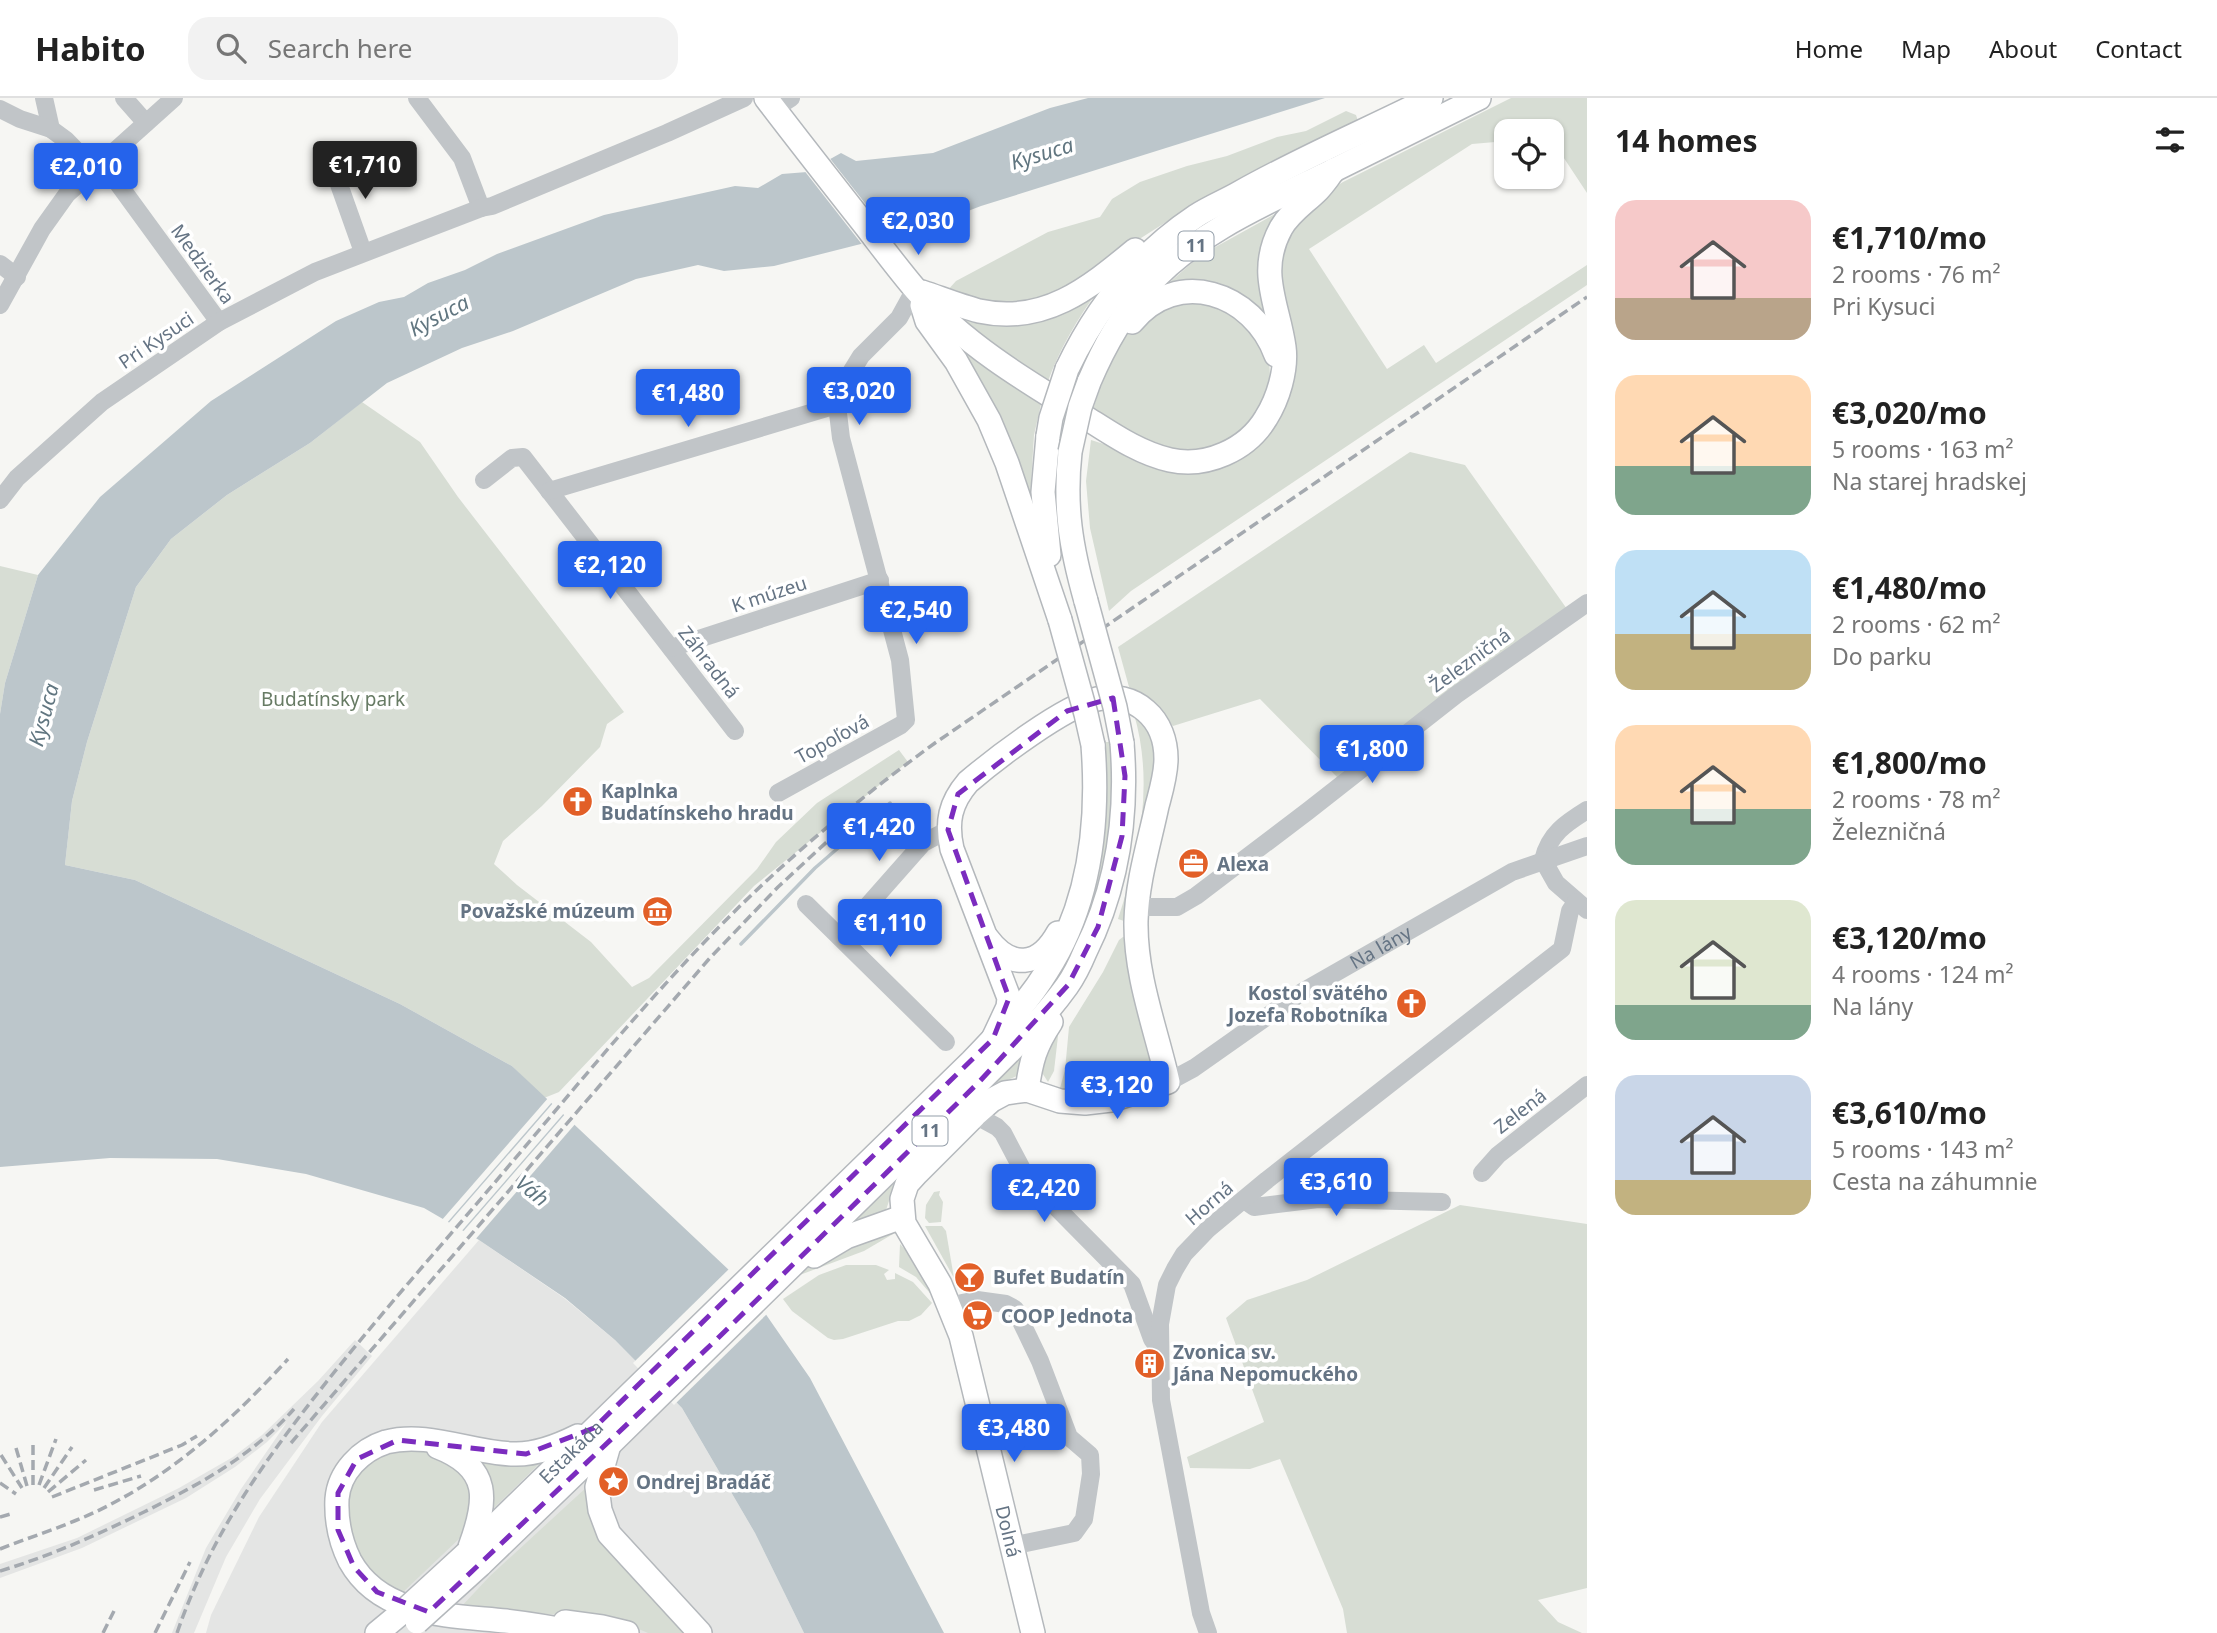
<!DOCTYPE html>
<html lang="en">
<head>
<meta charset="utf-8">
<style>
  body { margin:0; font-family:"Noto Sans",sans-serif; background:#f2f2f2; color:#222; height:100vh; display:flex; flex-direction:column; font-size:26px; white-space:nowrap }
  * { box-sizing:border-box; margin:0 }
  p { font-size:23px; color:#767676 }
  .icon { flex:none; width:38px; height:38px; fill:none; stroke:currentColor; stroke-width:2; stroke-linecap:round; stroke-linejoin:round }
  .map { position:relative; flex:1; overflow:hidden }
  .details { display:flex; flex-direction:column; background:#fff; width:630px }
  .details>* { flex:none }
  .controls { position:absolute; left:1494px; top:21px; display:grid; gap:14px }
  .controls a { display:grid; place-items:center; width:70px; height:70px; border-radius:14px; background:#fff; box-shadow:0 2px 5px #0004; font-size:35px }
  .price { position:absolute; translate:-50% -60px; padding:0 16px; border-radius:7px; background:#2563eb; color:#fff; font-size:23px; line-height:46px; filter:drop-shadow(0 2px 4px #0008) }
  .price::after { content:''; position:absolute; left:50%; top:42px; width:21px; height:16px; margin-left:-10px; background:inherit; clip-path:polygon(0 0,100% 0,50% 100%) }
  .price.active { background:#222; color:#fff }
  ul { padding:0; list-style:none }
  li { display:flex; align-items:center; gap:21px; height:175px; padding:0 28px }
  li span { display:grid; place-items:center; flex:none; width:196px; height:140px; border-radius:21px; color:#555 }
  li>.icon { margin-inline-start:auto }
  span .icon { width:84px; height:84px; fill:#fffc; stroke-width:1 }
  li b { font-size:30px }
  h2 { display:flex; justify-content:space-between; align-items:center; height:84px; padding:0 28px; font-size:30px }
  header { display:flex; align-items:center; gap:42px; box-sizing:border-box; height:98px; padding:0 35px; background:#fff; border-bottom:2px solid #e0e0e0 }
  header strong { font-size:33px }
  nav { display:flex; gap:38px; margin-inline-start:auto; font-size:24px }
  .search { width:490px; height:63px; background:#f2f2f2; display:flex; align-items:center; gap:18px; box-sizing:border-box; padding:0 24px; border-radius:21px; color:#767676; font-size:26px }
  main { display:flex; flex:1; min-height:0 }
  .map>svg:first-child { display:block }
</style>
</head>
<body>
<header>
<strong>Habito</strong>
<div class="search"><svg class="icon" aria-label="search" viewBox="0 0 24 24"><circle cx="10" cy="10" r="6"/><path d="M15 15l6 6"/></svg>Search here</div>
<nav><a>Home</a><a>Map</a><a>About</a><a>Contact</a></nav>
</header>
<main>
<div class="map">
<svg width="1587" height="1535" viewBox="0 0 1587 1535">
  <rect width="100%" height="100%" fill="#f6f6f3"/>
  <g fill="#e4e5e4">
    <polygon points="479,1142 564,1200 615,1242 682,1310 755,1435 804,1535 206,1535 211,1517 259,1419 322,1324"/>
    <polygon points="355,1242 372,1258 322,1318 260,1401 226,1459 194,1535 172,1535 206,1450 241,1391 287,1324 267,1344 235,1369 186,1400 82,1450 0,1480 0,1466 77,1440 179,1390 233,1359 262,1337 318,1283"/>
  </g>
  <g fill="#d7ddd4">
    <polygon points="1511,0 1587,0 1587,95 1552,42 1552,33 1507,33 1507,43 1472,46 1309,151 1387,271 1424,247 1436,265 1587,167 1587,187 1131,493 1109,513 1090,430 1086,383 1091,342 1110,348 1148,367 1173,373 1268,335 1277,192 1284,140 1313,102 1343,84"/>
    <polygon points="1346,13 1356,17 1358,23 1207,98 1141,140 1091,180 1015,210 946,194 956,183 1048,134 1100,119 1112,101 1140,84 1187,68 1227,58 1277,39 1306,33"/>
    <polygon points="1284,111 1273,230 1264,220 1162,191 1201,157"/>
    <path d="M1100 190C1078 219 1059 252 1047 286L941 207 977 219Z"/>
    <path d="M1188 199 1241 214C1248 227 1267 251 1269 265 1277 316 1227 357 1179 353 1147 351 1119 330 1092 315 1102 284 1114 245 1139 223 1152 212 1173 206 1188 199Z"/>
    <polygon points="932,219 1042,302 1034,337 1030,401"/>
    <polygon points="362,304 420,344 458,399 624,614 607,626 600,649 542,708 503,743 494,766 517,787 591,844 632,889 649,880 757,771 776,744 817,705 899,652 908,664 754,788 559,994 544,1000 512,968 400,906 135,782 65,767 72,703 87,644 136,489 171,441 227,397 310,345"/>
    <polygon points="1410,354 1465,367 1567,511 1338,680 1260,601 1173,628 1129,589 1118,549"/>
    <polygon points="0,468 38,477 5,585 0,616"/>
    <path d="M1134 616C1150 629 1153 644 1156 663L1127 827H1123L1124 823 1118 821C1140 754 1154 685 1134 616Z"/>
    <path d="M1104 644H1110C1124 735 1092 857 1026 924 1016 934 1003 943 992 952L1097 774 1107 712Z"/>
    <path d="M1123 839H1127L1153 966 1145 980C1118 989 1087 1001 1060 990L1065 972 1069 929 1103 874 1119 842Z"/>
    <polygon points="1055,935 1058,938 1054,973 1048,984 1039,970"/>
    <polygon points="1031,941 1019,977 994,988 892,1094 885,1115 839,1135"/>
    <polygon points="940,1093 939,1097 943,1104 941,1124 929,1125 925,1120 926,1107 934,1094"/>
    <polygon points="1460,1107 1587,1126 1587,1490 1538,1502 1558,1524 1582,1535 1347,1535 1343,1511 1280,1361 1250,1371 1190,1370 1187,1359 1264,1324 1226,1220 1247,1202 1307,1182"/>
    <polygon points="925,1128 942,1128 946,1133 954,1180"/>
    <polygon points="888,1133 893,1136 864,1153 797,1178 824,1158"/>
    <polygon points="900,1146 920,1167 936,1202 916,1179 899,1169"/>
    <polygon points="846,1167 876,1167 889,1172 884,1176 887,1182 895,1181 895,1175 913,1184 932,1205 921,1217 909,1223 898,1223 843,1241 834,1242 828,1240 792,1213 783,1201 819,1177"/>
    <path d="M420 1352 447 1358 477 1397 461 1439 401 1496C386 1488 368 1476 359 1461 339 1423 342 1364 392 1353 400 1351 411 1352 420 1352Z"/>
    <polygon points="465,1353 543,1362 492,1412 488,1412"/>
    <polygon points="589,1387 689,1535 648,1535 634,1529 563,1517 459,1511 490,1478"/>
  </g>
  <polygon fill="#bcc6cb" points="1088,0 1325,0 981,108 924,130 774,168 724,173 698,167 636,181 513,233 462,250 387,285 310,345 227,397 171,441 136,489 87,644 72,703 65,767 135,782 400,906 512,968 747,1189 810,1280 944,1535 804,1535 755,1435 682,1310 615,1242 565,1200 479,1142 424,1110 306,1076 217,1061 110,1060 0,1069 0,616 5,585 38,477 100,399 211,303 336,223 379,204 404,199 428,185 465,172 497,156 604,117 735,88 758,90 782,76 807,74 841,55 856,63 933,55 1050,10"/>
  <g fill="#f6f6f3">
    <polygon points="828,58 893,141 864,149 803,71"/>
    <polygon points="549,999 553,1003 446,1126 441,1123"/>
    <polygon points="554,1004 565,1014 460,1135 447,1127"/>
    <polygon points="566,1015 576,1025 474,1143 461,1136"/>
    <polygon points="731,1169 749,1187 653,1286 633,1265"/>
    <polygon points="753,1192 768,1215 674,1307 655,1288"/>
  </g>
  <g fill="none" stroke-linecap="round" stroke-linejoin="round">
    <polyline stroke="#bcc6cb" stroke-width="3.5" points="741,846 815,770 890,705"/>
    <defs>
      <g id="major">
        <path d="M766 0C798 42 831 84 864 126 881 148 898 171 916 192 964 246 1024 282 1085 319 1112 336 1139 355 1170 362 1206 370 1247 352 1266 320 1278 301 1287 272 1284 249 1278 206 1257 174 1281 130 1290 114 1305 105 1318 92 1324 86 1329 78 1334 72"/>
        <path d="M922 194C940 200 960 208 979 213 1044 227 1088 191 1135 152"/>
        <polyline points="922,207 927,223 956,263 989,322 1007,365 1060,522"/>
        <path d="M1132 224C1177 169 1253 194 1276 257"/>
        <path d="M1067 271C1096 210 1139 156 1196 118 1210 109 1225 103 1239 95 1301 60 1367 32 1431 0"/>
        <path d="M1089 284C1104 249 1121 217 1147 189 1192 137 1266 105 1326 76 1377 51 1428 25 1479 0"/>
        <polyline points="1048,338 1043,394 1049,457"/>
        <path d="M1070 354C1064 409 1071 450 1086 503"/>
        <path d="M987 840C1011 872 1039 869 1058 835"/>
        <path id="s2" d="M993 941 1008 909 1009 900 952 751C946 724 950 705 968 684 995 661 1064 608 1097 601 1114 597 1133 601 1146 613 1160 625 1166 643 1166 661 1166 677 1161 693 1157 708 1149 746 1137 784 1136 823 1135 878 1156 931 1168 984L1111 1002 1085 1005 1060 1003 1027 992 1005 995 992 1002 975 1017 917 1075 907 1086 902 1101 904 1125 940 1186 961 1238 1033 1535"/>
        <path d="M1027 992C1031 963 1035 948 1051 924"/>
        <polyline points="814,1158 846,1139 902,1119"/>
        <path d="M578 1338C558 1348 536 1357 513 1356 471 1355 428 1333 386 1344 361 1352 339 1374 337 1401 336 1423 340 1443 350 1463 381 1519 450 1517 506 1523 531 1526 555 1530 580 1535"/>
        <polyline points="609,1347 597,1389 600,1412 609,1436 700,1535"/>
        <path d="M438 1349C492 1370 487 1403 470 1449"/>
        <path id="s3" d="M467 1455 972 963C999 935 1026 907 1047 873 1090 806 1099 724 1093 647"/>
        <path d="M480 1467 589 1362 609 1347 980 983C1010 953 1042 923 1067 888 1074 878 1080 866 1085 854 1118 788 1128 719 1122 645"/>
        <polyline points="565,1524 602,1529 627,1535"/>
        <polyline points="377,1535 406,1511"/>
      </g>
    </defs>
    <use href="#major" stroke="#b4b8bc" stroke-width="26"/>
    <g stroke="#c1c5c8" stroke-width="18">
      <polyline points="44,0 51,31 66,42 94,71"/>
      <polyline points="124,0 146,25"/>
      <polyline points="417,0 462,60 481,110"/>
      <polyline points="0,11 20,21 51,31"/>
      <polyline points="774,11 791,0"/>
      <polyline points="103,65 219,224"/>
      <polyline points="331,72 336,78 363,154"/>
      <polyline points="0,166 17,179"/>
      <polyline points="0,207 42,131 67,96 174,0"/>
      <polyline points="484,382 512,360 523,359 735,633"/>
      <polyline points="549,393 837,307"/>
      <polyline points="0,402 17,380 102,304 219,224 315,174 481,110 492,108 667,35 744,0"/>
      <polyline points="671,550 880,482"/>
      <polyline points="778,695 901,627 906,622 900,562 841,340 837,307 845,284 861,258 899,220 915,191"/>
      <path d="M1587 712C1566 725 1549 736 1543 762L1556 785 1587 812"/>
      <polyline points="806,806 946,944"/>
      <polyline points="1137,809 1177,809 1196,798 1308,713 1456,597 1587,505"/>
      <polyline points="840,839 923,745 948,732"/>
      <path id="s1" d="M1168 984 1194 970 1302 894 1512 774 1587 748"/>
      <polyline points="975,1017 997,1029 1003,1035 1023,1073 1041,1094 1132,1186 1152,1241 1157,1248"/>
      <polyline points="1482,1075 1498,1057 1587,987"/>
      <polyline points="1244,1102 1254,1109 1318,1101 1442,1104"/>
      <polyline points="952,1212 962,1205 977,1202 1006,1206 1015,1211 1040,1263 1069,1339 1090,1357 1091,1376 1084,1421 1074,1435 1011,1448"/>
      <polyline points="1208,1535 1201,1515 1161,1302 1160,1226 1167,1187 1175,1171 1184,1156 1208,1131 1267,1082 1562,851 1570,813 1576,804"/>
    </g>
    <use href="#major" stroke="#fff" stroke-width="23"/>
    <g stroke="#a4a9af" stroke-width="3.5" stroke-dasharray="10 5" stroke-linecap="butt">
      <polyline points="291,1345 709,861 778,789 844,728"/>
      <polyline points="16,1350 27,1388"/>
      <polyline points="1,1357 22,1390"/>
      <polyline points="0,1385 16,1396"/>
      <polyline points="33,1387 33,1347"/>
      <polyline points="39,1387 56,1341"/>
      <polyline points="44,1390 72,1349"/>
      <polyline points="94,1392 141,1378"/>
      <polyline points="48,1394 86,1362"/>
      <polyline points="52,1399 182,1347 197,1338"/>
      <polyline points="0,1419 14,1415"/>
      <path d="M0 1451C38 1436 79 1424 115 1404 181 1369 238 1316 288 1261"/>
      <path d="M0 1473C50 1458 97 1437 144 1414 200 1386 252 1358 294 1311"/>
      <polyline points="103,1535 114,1513"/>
      <polyline points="155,1535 190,1464"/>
      <path d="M177 1535C211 1436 264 1363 328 1282 375 1223 424 1167 473 1110 559 1010 642 905 736 812 798 751 865 696 935 645L1587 199"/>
    </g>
    <defs>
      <g id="major-bridge">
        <polyline points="1048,338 1051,320 1067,271"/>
        <polyline points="1070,354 1080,309 1089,284"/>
        <polyline points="1086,503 1115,609 1122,645"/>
        <polyline points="1060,522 1086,616 1093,647"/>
        <polyline points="406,1511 467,1455"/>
        <polyline points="417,1524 480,1467"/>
      </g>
    </defs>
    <use href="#major-bridge" stroke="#b4b8bc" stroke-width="26" stroke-linecap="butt"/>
    <use href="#major-bridge" stroke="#fff" stroke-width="23"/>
  </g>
  <path fill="none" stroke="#7b2cbf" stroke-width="5" stroke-dasharray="14 9" stroke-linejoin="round" d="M1113 600 1125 678 1122 738 1098 829 1068 887 980 983 716 1242 429 1514 377 1494 354 1469 338 1432V1395L357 1361 398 1342 526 1356 594 1330 993 941 1009 900 948 732 958 696 1067 613Z"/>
  <defs>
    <symbol id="church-disc" viewBox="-11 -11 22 22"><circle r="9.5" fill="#e25f27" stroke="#fff"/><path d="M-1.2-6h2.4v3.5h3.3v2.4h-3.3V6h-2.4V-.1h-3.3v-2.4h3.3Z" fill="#fff"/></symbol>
    <symbol id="office-disc" viewBox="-11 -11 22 22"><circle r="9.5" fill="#e25f27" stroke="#fff"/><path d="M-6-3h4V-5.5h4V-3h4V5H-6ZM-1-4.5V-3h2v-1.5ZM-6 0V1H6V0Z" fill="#fff"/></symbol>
    <symbol id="museum-disc" viewBox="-11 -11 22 22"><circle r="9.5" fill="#e25f27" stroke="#fff"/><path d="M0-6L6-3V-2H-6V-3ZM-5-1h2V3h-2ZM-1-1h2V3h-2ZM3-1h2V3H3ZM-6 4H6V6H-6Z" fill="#fff"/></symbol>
    <symbol id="bar-disc" viewBox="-11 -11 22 22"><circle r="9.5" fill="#e25f27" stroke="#fff"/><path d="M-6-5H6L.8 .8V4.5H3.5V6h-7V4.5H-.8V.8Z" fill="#fff"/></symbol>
    <symbol id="supermarket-disc" viewBox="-11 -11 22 22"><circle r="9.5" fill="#e25f27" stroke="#fff"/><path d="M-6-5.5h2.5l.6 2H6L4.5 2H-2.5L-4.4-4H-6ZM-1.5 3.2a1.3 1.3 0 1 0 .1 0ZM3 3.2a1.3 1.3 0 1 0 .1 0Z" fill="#fff"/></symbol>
    <symbol id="building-disc" viewBox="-11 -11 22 22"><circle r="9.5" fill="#e25f27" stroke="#fff"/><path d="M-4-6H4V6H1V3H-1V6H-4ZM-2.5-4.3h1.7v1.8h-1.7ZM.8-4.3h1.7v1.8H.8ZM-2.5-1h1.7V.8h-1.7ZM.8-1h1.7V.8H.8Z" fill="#fff"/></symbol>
    <symbol id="sight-disc" viewBox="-11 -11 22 22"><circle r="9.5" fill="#e25f27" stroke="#fff"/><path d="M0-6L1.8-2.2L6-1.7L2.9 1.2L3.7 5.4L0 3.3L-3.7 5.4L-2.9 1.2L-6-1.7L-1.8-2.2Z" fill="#fff"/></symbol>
  </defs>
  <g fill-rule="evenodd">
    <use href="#church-disc" x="560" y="686" width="35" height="35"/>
    <use href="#office-disc" x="1176" y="748" width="35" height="35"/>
    <use href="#museum-disc" x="640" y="796" width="35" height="35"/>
    <use href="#church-disc" x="1394" y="888" width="35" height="35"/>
    <use href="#bar-disc" x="952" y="1162" width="35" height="35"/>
    <use href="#supermarket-disc" x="960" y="1200" width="35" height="35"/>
    <use href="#building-disc" x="1132" y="1248" width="35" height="35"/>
    <use href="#sight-disc" x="596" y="1366" width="35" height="35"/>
  </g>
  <g text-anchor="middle" stroke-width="7" stroke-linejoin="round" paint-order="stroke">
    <g fill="#fff" stroke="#939ea9" stroke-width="2">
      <rect x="1178.5" y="133.5" width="35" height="29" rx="5"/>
      <rect x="912.5" y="1018.5" width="35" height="29" rx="5"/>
    </g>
    <g font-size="18" font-weight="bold" fill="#657484">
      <text x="1196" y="154">11</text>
      <text x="930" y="1039">11</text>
    </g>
    <g font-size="19" fill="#657484" stroke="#fff">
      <text transform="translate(203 166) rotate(54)" y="7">Medzierka</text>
      <text transform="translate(156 242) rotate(-34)" y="7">Pri Kysuci</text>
      <text transform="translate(769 496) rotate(-18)" y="7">K múzeu</text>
      <text transform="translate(1470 562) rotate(-36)" y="7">Železničná</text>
      <text transform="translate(709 564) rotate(52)" y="7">Záhradná</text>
      <text transform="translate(832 641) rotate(-29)" y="7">Topoľová</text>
      <text dy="7" stroke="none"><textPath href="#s1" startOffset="252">Na lány</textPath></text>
      <text transform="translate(1520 1013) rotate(-38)" y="7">Zelená</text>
      <text transform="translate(1209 1105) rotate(-41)" y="7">Horná</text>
      <text dy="7" stroke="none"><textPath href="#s3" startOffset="145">Estakáda</textPath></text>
      <text dy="7" stroke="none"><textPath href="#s2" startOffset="1536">Dolná</textPath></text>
    </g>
    <g font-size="19" fill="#677b64" stroke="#fff">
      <text x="333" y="608">Budatínsky park</text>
    </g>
    <g font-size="19" font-weight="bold" fill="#657484" stroke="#fff" text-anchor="start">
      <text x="601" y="700">Kaplnka<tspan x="601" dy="22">Budatínskeho hradu</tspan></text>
      <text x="1217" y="773">Alexa</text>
      <text x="635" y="820" text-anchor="end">Považské múzeum</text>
      <text x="1388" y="902" text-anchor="end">Kostol svätého<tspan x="1388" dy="22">Jozefa Robotníka</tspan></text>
      <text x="993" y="1186">Bufet Budatín</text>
      <text x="1001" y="1225">COOP Jednota</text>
      <text x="1173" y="1261">Zvonica sv.<tspan x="1173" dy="22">Jána Nepomuckého</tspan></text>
      <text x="636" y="1391">Ondrej Bradáč</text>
    </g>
    <g font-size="21" font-style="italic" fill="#617680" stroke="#fff">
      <text transform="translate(1042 56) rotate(-17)" y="7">Kysuca</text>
      <text transform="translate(439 218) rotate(-28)" y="7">Kysuca</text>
      <text transform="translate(44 617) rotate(-75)" y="7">Kysuca</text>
      <text transform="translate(532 1093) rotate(39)" y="7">Váh</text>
    </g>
  </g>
</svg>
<div class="controls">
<a><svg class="icon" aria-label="locate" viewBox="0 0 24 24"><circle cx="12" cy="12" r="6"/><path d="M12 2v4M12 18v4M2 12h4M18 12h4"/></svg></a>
</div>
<b class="price active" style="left:365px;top:103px">€1,710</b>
<b class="price" style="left:86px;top:105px">€2,010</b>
<b class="price" style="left:918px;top:159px">€2,030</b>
<b class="price" style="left:859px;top:329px">€3,020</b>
<b class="price" style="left:688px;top:331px">€1,480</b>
<b class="price" style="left:610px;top:503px">€2,120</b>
<b class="price" style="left:916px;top:548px">€2,540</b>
<b class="price" style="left:1372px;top:687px">€1,800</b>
<b class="price" style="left:879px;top:765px">€1,420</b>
<b class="price" style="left:890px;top:861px">€1,110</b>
<b class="price" style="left:1117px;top:1023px">€3,120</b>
<b class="price" style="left:1336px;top:1120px">€3,610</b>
<b class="price" style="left:1044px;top:1126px">€2,420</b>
<b class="price" style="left:1014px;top:1366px">€3,480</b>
</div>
<section class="details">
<h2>14 homes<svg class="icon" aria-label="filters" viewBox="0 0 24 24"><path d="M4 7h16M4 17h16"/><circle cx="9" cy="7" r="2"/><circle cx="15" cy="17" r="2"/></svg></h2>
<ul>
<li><span style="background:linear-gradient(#f6c9c9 70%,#b9a48a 0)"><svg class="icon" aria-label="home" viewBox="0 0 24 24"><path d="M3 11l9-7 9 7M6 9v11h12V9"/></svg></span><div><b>€1,710/mo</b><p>2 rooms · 76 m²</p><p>Pri Kysuci</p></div></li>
<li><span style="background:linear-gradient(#ffd9b3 65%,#7fa58c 0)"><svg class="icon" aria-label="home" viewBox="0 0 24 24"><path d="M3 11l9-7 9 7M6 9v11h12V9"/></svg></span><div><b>€3,020/mo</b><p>5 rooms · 163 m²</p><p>Na starej hradskej</p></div></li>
<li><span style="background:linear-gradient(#bfe0f5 60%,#c2b280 0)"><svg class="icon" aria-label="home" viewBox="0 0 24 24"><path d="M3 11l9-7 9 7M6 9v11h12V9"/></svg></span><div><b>€1,480/mo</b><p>2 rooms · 62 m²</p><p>Do parku</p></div></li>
<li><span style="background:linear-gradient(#ffd9b3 60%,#7fa58c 0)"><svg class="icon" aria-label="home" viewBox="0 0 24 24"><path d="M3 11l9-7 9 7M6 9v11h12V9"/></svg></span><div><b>€1,800/mo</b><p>2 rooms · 78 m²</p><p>Železničná</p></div></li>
<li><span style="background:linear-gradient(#dfe7d0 75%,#7fa58c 0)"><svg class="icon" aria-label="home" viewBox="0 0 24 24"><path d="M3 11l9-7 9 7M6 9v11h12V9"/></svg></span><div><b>€3,120/mo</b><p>4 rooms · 124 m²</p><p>Na lány</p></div></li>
<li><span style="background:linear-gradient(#c9d6e8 75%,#c2b280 0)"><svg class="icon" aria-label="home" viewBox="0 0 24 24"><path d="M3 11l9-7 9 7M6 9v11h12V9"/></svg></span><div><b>€3,610/mo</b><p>5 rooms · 143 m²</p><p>Cesta na záhumnie</p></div></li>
</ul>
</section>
</main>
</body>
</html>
